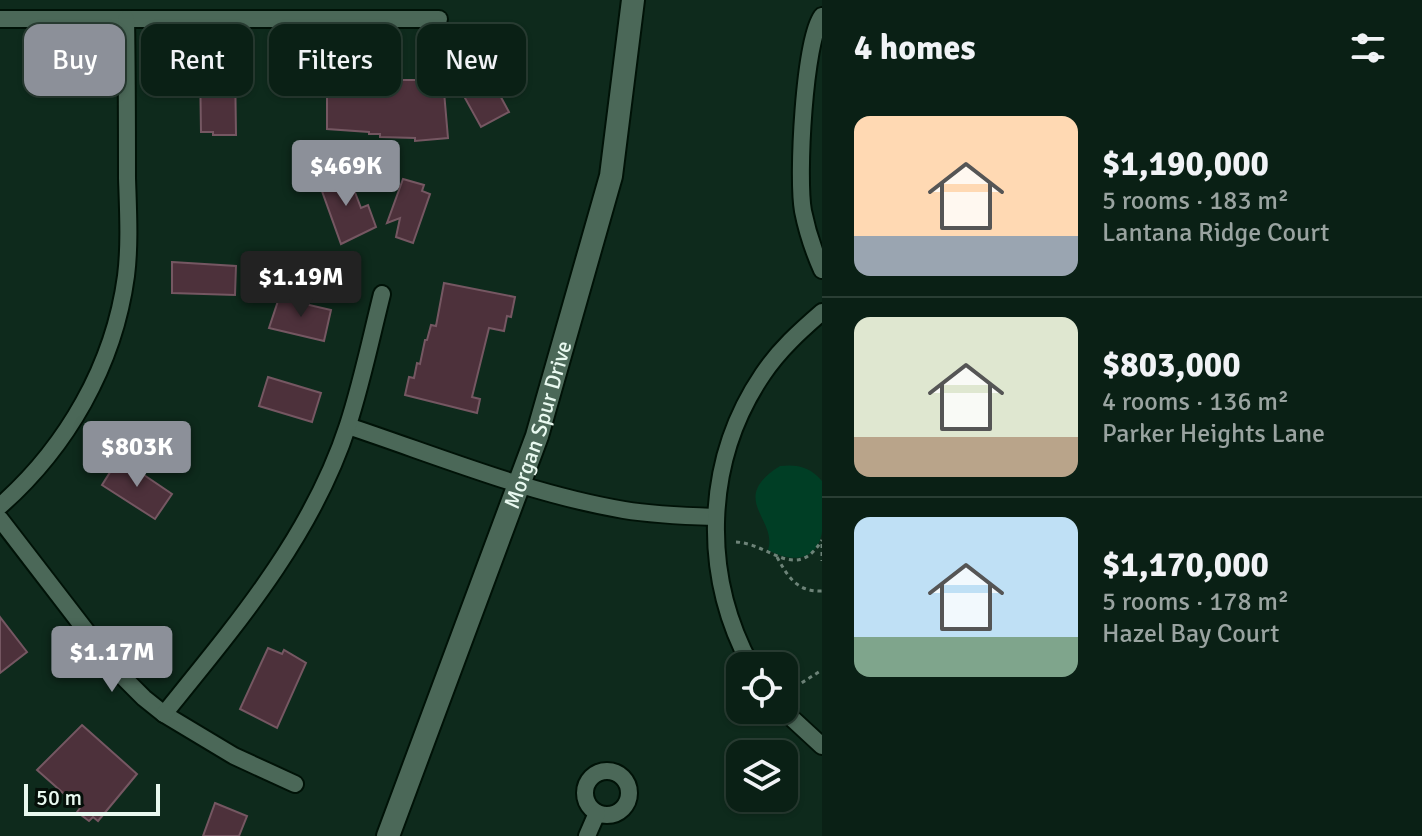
<!DOCTYPE html>
<html lang="en">
<head>
<meta charset="utf-8">
<style>
  body { margin:0; font-family:Signika,sans-serif; background:#13281e; color:#f1f3f6; height:100vh; display:flex; flex-direction:column; font-size:30px; white-space:nowrap }
  * { box-sizing:border-box; margin:0 }
  p { font-size:26px; color:#99a3a0 }
  .icon { flex:none; width:44px; height:44px; fill:none; stroke:currentColor; stroke-width:2; stroke-linecap:round; stroke-linejoin:round }
  .map { position:relative; flex:1; overflow:hidden }
  .drawer { display:flex; flex-direction:column; background:#0a2015; width:600px }
  .drawer>* { flex:none }
  .banner { position:absolute; left:24px; top:24px; width:678px; height:72px; display:flex; gap:16px }
  .controls { position:absolute; left:726px; top:652px; display:grid; gap:16px }
  .controls a { display:grid; place-items:center; width:72px; height:72px; border-radius:16px; background:#0a2015; box-shadow:0 2px 6px #0004,0 0 0 2px #2a3e34; font-size:40px }
  .scale { position:absolute; left:24px; bottom:20px; width:136px; box-sizing:border-box; padding-left:8px; border:4px solid #e9f9f0; border-top:0; font-size:22px; line-height:28px; white-space:nowrap; color:#e9f9f0; -webkit-text-stroke:6px #050f09; paint-order:stroke }
  .price { position:absolute; translate:-50% -68px; padding:0 18px; border-radius:8px; background:#8c9099; color:#fff; font-size:26px; line-height:52px; filter:drop-shadow(0 2px 4px #0008) }
  .price::after { content:''; position:absolute; left:50%; top:48px; width:24px; height:18px; margin-left:-12px; background:inherit; clip-path:polygon(0 0,100% 0,50% 100%) }
  .price.selected { background:#222; color:#fff }
  ul { padding:0; list-style:none }
  li { display:flex; align-items:center; gap:24px; height:200px; padding:0 32px }
  li+li { border-top:2px solid #2a3e34 }
  li span { display:grid; place-items:center; flex:none; width:224px; height:160px; border-radius:16px; color:#555 }
  li>.icon { margin-inline-start:auto }
  span .icon { width:96px; height:96px; fill:#fffc; stroke-width:1 }
  li b { font-size:34px }
  h2 { display:flex; justify-content:space-between; align-items:center; height:96px; padding:0 32px; font-size:34px }
  .pill { padding:0 28px; border-radius:16px; background:#0a2015; box-shadow:0 2px 6px #0004,0 0 0 2px #2a3e34; font-size:28px; line-height:72px }
  .pill.selected { background:#8c9099; color:#fff }
  main { display:flex; flex:1; min-height:0 }
  .map>svg:first-child { display:block }
</style>
</head>
<body>
<main>
<div class="map">
<svg width="822" height="836" viewBox="0 0 822 836">
  <rect width="100%" height="100%" fill="#0e2a1c"/>
  <path fill="#003e25" d="M780 466C798 464 810 467 822 481 822 498 822 516 822 532 817 563 790 562 768 550 778 519 727 499 780 466Z"/>
  <g fill="#4d313b" stroke="#755762" stroke-width="2">
    <polygon points="327,59 362,59 362,67 402,67 402,80 443,80 448,138 415,141 415,138 380,137 380,134 369,134 369,132 327,129"/>
    <polygon points="235,64 236,135 213,135 213,132 201,132 200,65"/>
    <polygon points="483,64 509,112 481,127 455,80"/>
    <polygon points="333,174 334,179 348,174 361,208 368,205 376,227 341,244 318,180"/>
    <polygon points="403,179 424,185 422,191 430,194 413,243 396,237 400,218 387,223"/>
    <polygon points="172,262 236,266 235,295 172,293"/>
    <polygon points="444,283 515,297 511,317 507,316 504,331 489,328 472,397 480,399 477,413 405,395 409,377 414,378 417,363 420,364 425,340 427,340 431,325 436,326"/>
    <polygon points="279,298 331,310 324,341 269,328"/>
    <polygon points="268,377 321,393 312,422 259,406"/>
    <polygon points="119,458 172,494 155,519 102,485"/>
    <polygon points="0,617 27,652 0,673"/>
    <polygon points="268,648 282,654 284,650 306,663 277,728 240,709"/>
    <polygon points="82,725 137,774 98,821 93,817 89,821 77,812 80,808 37,770"/>
    <polygon points="215,803 247,816 239,836 203,836"/>
  </g>
  <g fill="none" stroke-linecap="round" stroke-linejoin="round">
    <defs>
      <g id="street">
        <path d="M822 16C804 41 797 178 803 211 807 231 814 252 822 270"/>
        <polyline points="0,19 439,19"/>
        <path d="M348 426C438 456 530 494 624 510 654 515 685 516 715 517"/>
        <path d="M0 506C67 447 114 365 126 276 130 244 128 210 127 178 127 125 127 72 126 19"/>
        <polyline points="0,519 117,671 144,698 164,714 234,756 295,784"/>
        <path d="M751 666C701 574 704 461 763 374 779 350 800 331 822 312"/>
        <polyline points="783,710 822,746"/>
        <path d="M164 714C236 625 312 536 348 425 362 382 371 338 382 294"/>
        <circle cx="607" cy="793" r="22"/>
        <polyline points="587,836 597,813"/>
      </g>
      <g id="secondary">
        <path id="s1" d="M388 836 537 436 611 176 633 0"/>
      </g>
    </defs>
    <use href="#street" stroke="#001207" stroke-width="20"/>
    <use href="#secondary" stroke="#001207" stroke-width="26"/>
    <g stroke="#6d8378" stroke-width="3" stroke-dasharray="4 4" stroke-linecap="butt">
      <path d="M736 542C771 544 796 583 822 540"/>
      <polyline points="822,544 822,561"/>
      <path d="M777 557C788 577 797 592 822 591"/>
      <polyline points="795,687 822,670"/>
    </g>
    <use href="#street" stroke="#4b6858" stroke-width="16"/>
    <use href="#secondary" stroke="#4b6858" stroke-width="22"/>
  </g>
  <g text-anchor="middle" stroke-width="8" stroke-linejoin="round" paint-order="stroke">
    <g font-size="22" fill="#e9f9f0" stroke="#050f09">
      <text dy="8" stroke="none"><textPath href="#s1" startOffset="438">Morgan Spur Drive</textPath></text>
    </g>
  </g>
</svg>
<div class="controls">
<a><svg class="icon" aria-label="locate" viewBox="0 0 24 24"><circle cx="12" cy="12" r="6"/><path d="M12 2v4M12 18v4M2 12h4M18 12h4"/></svg></a>
<a><svg class="icon" aria-label="layers" viewBox="0 0 24 24"><path d="M12 4l9 5-9 5-9-5zM3 14l9 5 9-5"/></svg></a>
</div>
<div class="scale">50 m</div>
<b class="price" style="left:346px;top:208px">$469K</b>
<b class="price selected" style="left:301px;top:319px">$1.19M</b>
<b class="price" style="left:137px;top:489px">$803K</b>
<b class="price" style="left:112px;top:694px">$1.17M</b>
<div class="banner">
<a class="pill selected">Buy</a>
<a class="pill">Rent</a>
<a class="pill">Filters</a>
<a class="pill">New</a>
</div>
</div>
<section class="drawer">
<h2>4 homes<svg class="icon" aria-label="filters" viewBox="0 0 24 24"><path d="M4 7h16M4 17h16"/><circle cx="9" cy="7" r="2"/><circle cx="15" cy="17" r="2"/></svg></h2>
<ul>
<li><span style="background:linear-gradient(#ffd9b3 75%,#9aa5b1 0)"><svg class="icon" aria-label="home" viewBox="0 0 24 24"><path d="M3 11l9-7 9 7M6 9v11h12V9"/></svg></span><div><b>$1,190,000</b><p>5 rooms · 183 m²</p><p>Lantana Ridge Court</p></div></li>
<li><span style="background:linear-gradient(#dfe7d0 75%,#b9a48a 0)"><svg class="icon" aria-label="home" viewBox="0 0 24 24"><path d="M3 11l9-7 9 7M6 9v11h12V9"/></svg></span><div><b>$803,000</b><p>4 rooms · 136 m²</p><p>Parker Heights Lane</p></div></li>
<li><span style="background:linear-gradient(#bfe0f5 75%,#7fa58c 0)"><svg class="icon" aria-label="home" viewBox="0 0 24 24"><path d="M3 11l9-7 9 7M6 9v11h12V9"/></svg></span><div><b>$1,170,000</b><p>5 rooms · 178 m²</p><p>Hazel Bay Court</p></div></li>
</ul>
</section>
</main>
</body>
</html>
